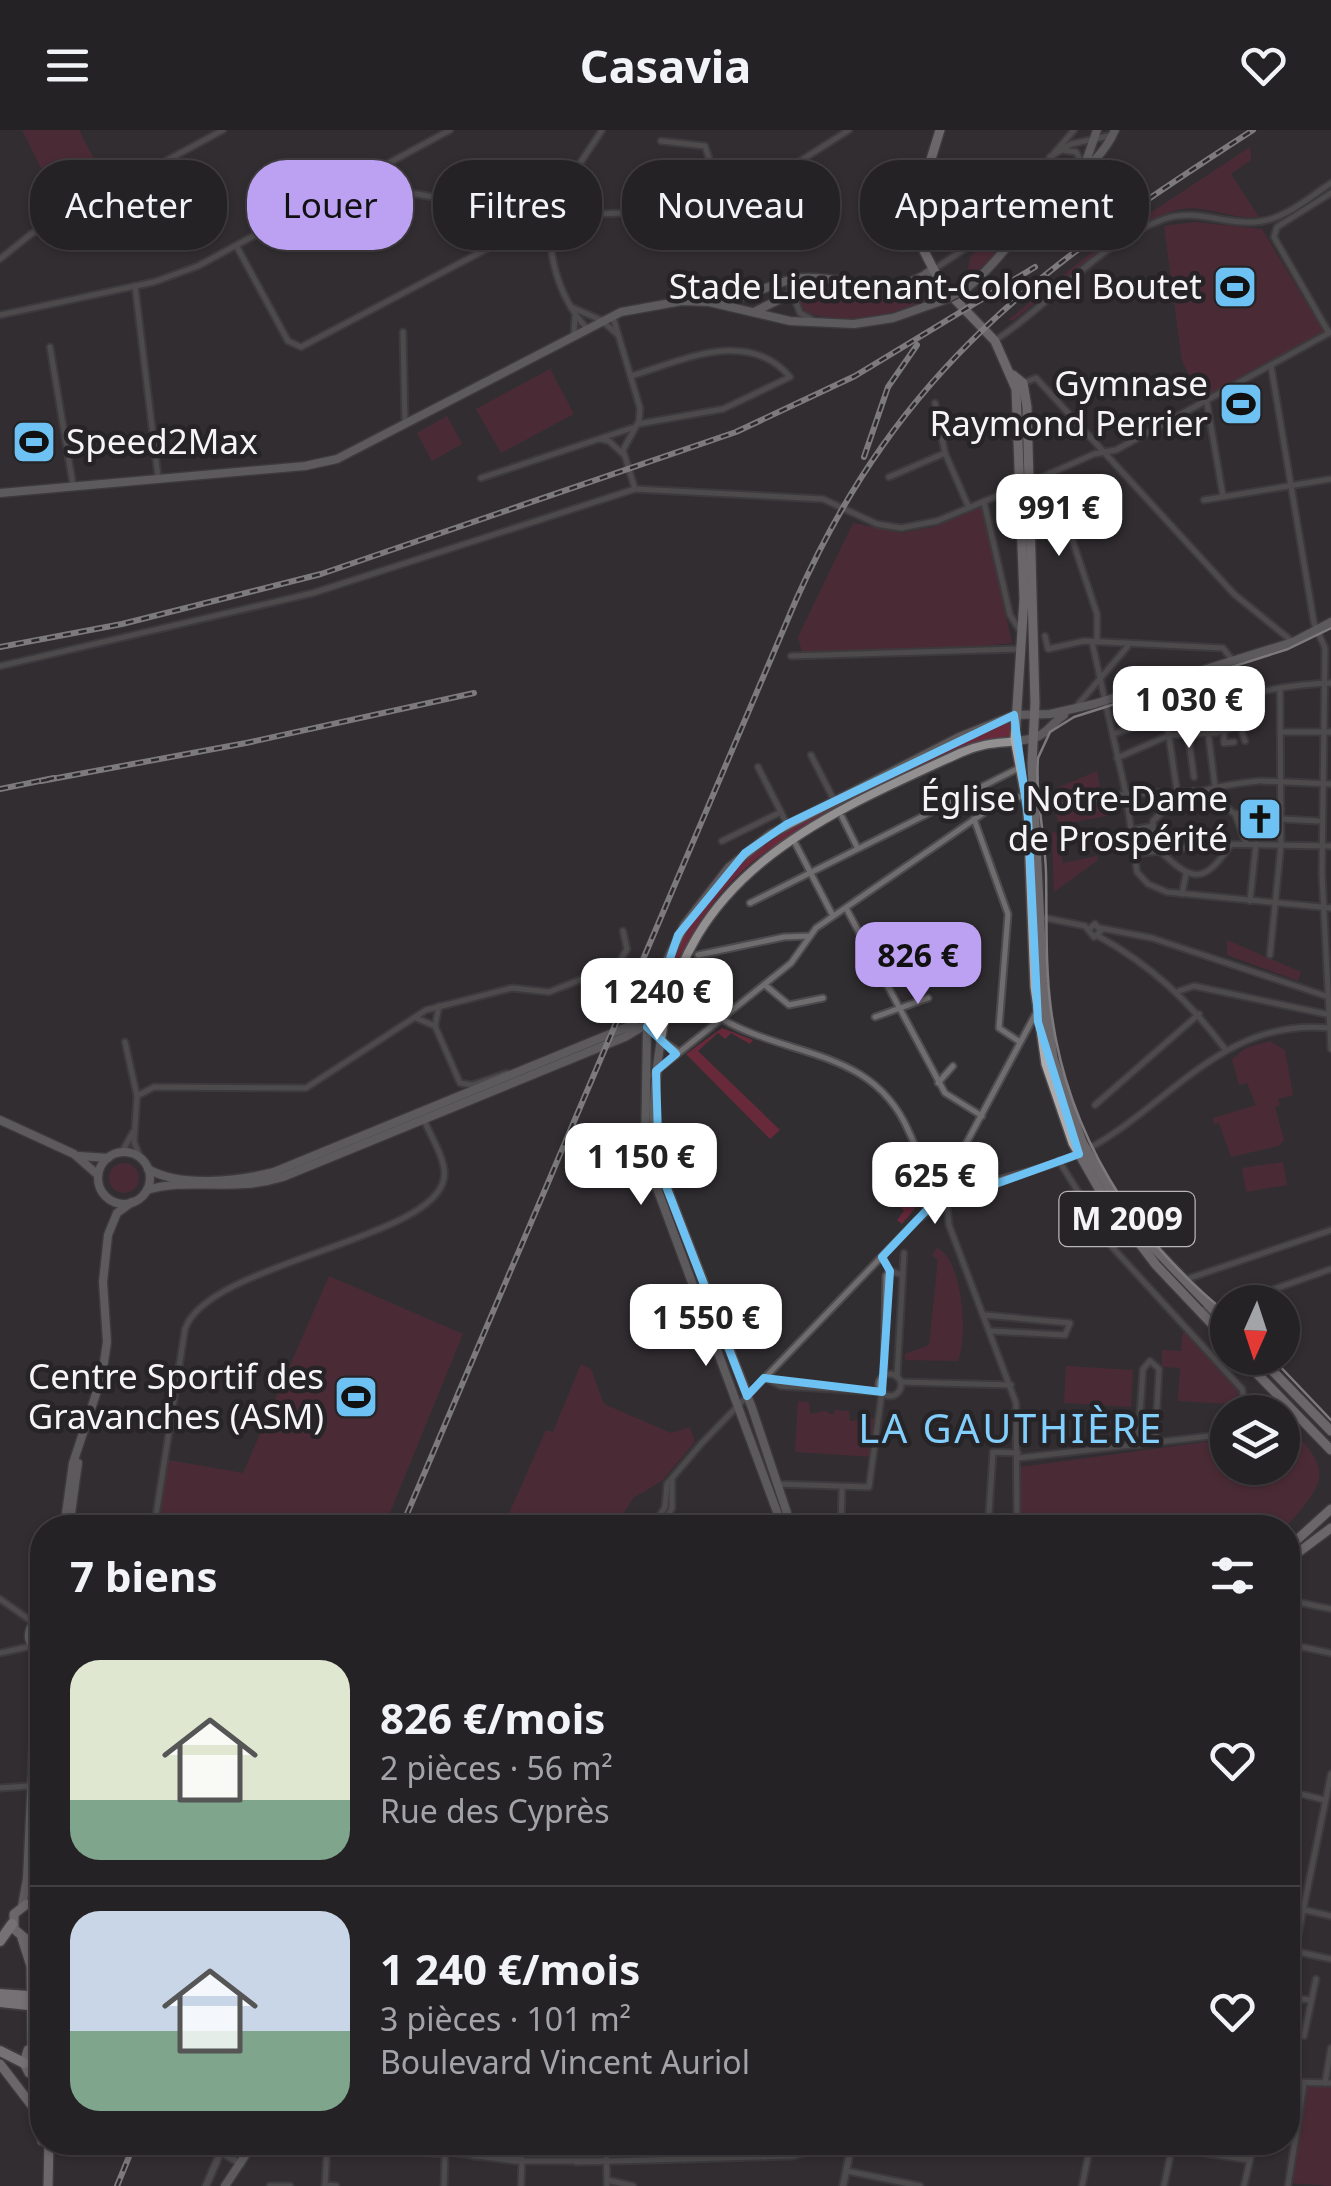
<!DOCTYPE html>
<html lang="fr">
<head>
<meta charset="utf-8">
<style>
  body { margin:0; font-family:"Noto Sans",sans-serif; background:#312f32; color:#f1f3f6; height:100vh; display:flex; flex-direction:column; font-size:38px; white-space:nowrap }
  * { box-sizing:border-box; margin:0 }
  p { font-size:32px; color:#a3a4a7 }
  .icon { flex:none; width:55px; height:55px; fill:none; stroke:currentColor; stroke-width:2; stroke-linecap:round; stroke-linejoin:round }
  .map { position:relative; flex:1; overflow:hidden }
  .sheet { position:absolute; left:30px; top:1385px; width:1270px; height:640px; display:flex; flex-direction:column; background:#252225; border-radius:40px; box-shadow:0 2px 8px #0004,0 0 0 2px #423f42 }
  .sheet>* { flex:none }
  .guide { position:absolute; left:30px; top:30px; width:1272px; height:90px; display:flex; gap:20px }
  .needle { width:65px; rotate:183deg }
  .controls { position:absolute; left:1210px; top:1155px; display:grid; gap:20px }
  .controls a { display:grid; place-items:center; width:90px; height:90px; border-radius:50%; background:#252225; box-shadow:0 2px 8px #0004,0 0 0 2px #423f42; font-size:50px }
  .price { position:absolute; translate:-50% -85px; padding:0 22px; border-radius:20px; background:#fff; color:#222; font-size:32px; line-height:65px; filter:drop-shadow(0 2px 5px #0008) }
  .price::after { content:''; position:absolute; left:50%; top:60px; width:30px; height:22px; margin-left:-15px; background:inherit; clip-path:polygon(0 0,100% 0,50% 100%) }
  .price.active { background:#bca0f2; color:#111 }
  ul { padding:0; list-style:none }
  li { display:flex; align-items:center; gap:30px; height:250px; padding:0 40px }
  li+li { border-top:2px solid #423f42 }
  li span { display:grid; place-items:center; flex:none; width:280px; height:200px; border-radius:30px; color:#555 }
  li>.icon { margin-inline-start:auto }
  span .icon { width:120px; height:120px; fill:#fffc; stroke-width:1 }
  li b { font-size:42px }
  h2 { display:flex; justify-content:space-between; align-items:center; height:120px; padding:0 40px; font-size:42px }
  .chip { padding:0 35px; border-radius:40px; background:#252225; box-shadow:0 2px 8px #0004,0 0 0 2px #423f42; font-size:35px; line-height:90px }
  .chip.active { background:#bca0f2; color:#111 }
  header { display:flex; justify-content:space-between; align-items:center; height:130px; padding:0 40px; background:#252225; font-size:45px; font-weight:700 }
  .map>svg:first-child { display:block }
</style>
</head>
<body>
<header><svg class="icon" aria-label="menu" viewBox="0 0 24 24"><path d="M4 6h16M4 12h16M4 18h16"/></svg>Casavia<svg class="icon" aria-label="heart" viewBox="0 0 24 24"><path d="M12 20l-8-8c-3-5 5-10 8-4 3-6 11-1 8 4z"/></svg></header>
<div class="map">
<svg width="1331" height="2056" viewBox="0 0 1331 2056">
  <rect width="100%" height="100%" fill="#312e31"/>
  <g fill="#68293b">
    <polygon points="22,0 79,0 94,29 49,54"/>
    <path d="M1250 17 1251 30 1231 44 1259 87C1233 90 1207 75 1182 79 1137 86 1051 161 1014 190H1008L1097 118Z"/>
    <polygon points="1020,76 1035,78 1003,118 966,151 970,127"/>
    <polygon points="1195,92 1262,99 1324,202 1201,270 1182,231 1164,96"/>
    <path d="M823 156 922 162 938 168C896 183 850 199 806 182L799 171 804 159Z"/>
    <polygon points="550,239 574,284 501,323 476,279"/>
    <polygon points="447,286 462,314 432,331 417,303"/>
    <polygon points="982,377 1012,513 934,521 802,522 798,507 853,393 902,403 933,397"/>
    <path d="M1011 592 1013 606C965 608 804 693 763 724 745 737 728 754 714 772 697 794 682 819 673 846 667 861 666 875 656 888L652 886C685 745 773 704 892 644 929 625 971 598 1011 592Z"/>
    <polygon points="1097,641 1102,666 1060,673 1057,658"/>
    <polygon points="1108,670 1111,685 1059,695 1055,680"/>
    <polygon points="1056,702 1063,733 1097,726 1098,730 1054,762 1052,703"/>
    <polygon points="1227,810 1301,842 1298,851 1227,825"/>
    <polygon points="722,898 753,910 750,914 731,903 725,909 718,903 698,921 780,1000 770,1009 686,924"/>
    <polygon points="1270,911 1285,920 1293,965 1278,969 1280,975 1275,977 1284,1010 1279,1016 1231,1027 1219,993 1214,994 1213,988 1256,975 1247,953 1239,955 1232,929 1246,918"/>
    <polygon points="910,1024 918,1042 913,1061 915,1078 902,1094 897,1090 904,1081 881,1055 902,1034 897,1028"/>
    <polygon points="1283,1032 1287,1055 1246,1062 1242,1038"/>
    <circle cx="124" cy="1048" r="15"/>
    <path d="M937 1118C963 1129 968 1207 958 1231L905 1230V1224L929 1215 938 1130 932 1125Z"/>
    <polygon points="329,1146 463,1204 384,1397 157,1397 168,1330 243,1343"/>
    <polygon points="1183,1202 1189,1202 1242,1259 1247,1275 1178,1271 1180,1238 1162,1237 1162,1220 1181,1221"/>
    <polygon points="581,1234 591,1239 604,1274 671,1303 690,1297 695,1312 662,1351 633,1368 615,1397 503,1397 546,1300 553,1302"/>
    <polygon points="1066,1236 1133,1240 1131,1277 1064,1273"/>
    <polygon points="798,1271 809,1272 810,1284 825,1281 833,1285 835,1280 849,1281 850,1291 877,1288 874,1327 795,1322"/>
    <path d="M1283 1290C1331 1339 1331 1347 1286 1397H1020L1021 1337 1227 1309 1228 1338H1282Z"/>
    <polygon points="1304,1953 1331,1953 1331,2056 1289,2053"/>
  </g>
  <g fill="none" stroke-linecap="round" stroke-linejoin="round">
    <defs>
      <g id="minor">
        <polyline points="661,11 705,16 722,68"/>
        <polyline points="1062,20 1076,22 1083,35"/>
        <polyline points="1050,27 1071,14 1113,5"/>
        <polyline points="780,43 790,86"/>
        <polyline points="360,50 375,57 546,86 621,83 753,61 849,0"/>
        <polyline points="237,117 288,211 301,217 517,103 527,83"/>
        <polyline points="0,129 31,104 223,0"/>
        <polyline points="933,140 984,106 1074,0"/>
        <polyline points="788,151 800,183 816,192"/>
        <polyline points="135,156 158,347"/>
        <polyline points="571,177 601,190 618,205"/>
        <polyline points="0,185 154,152 198,136 450,0"/>
        <polyline points="613,187 640,278 639,291 623,320 635,359 823,369 877,394 901,398 937,391 1021,356"/>
        <path d="M586 197C559 170 540 110 557 73 568 48 587 24 602 0"/>
        <polyline points="403,202 405,295"/>
        <polyline points="1329,203 1274,107 1277,97 1331,63"/>
        <polyline points="574,204 575,186"/>
        <path d="M1000 207C1054 171 1101 111 1164 89 1196 78 1224 95 1256 92 1284 90 1308 68 1331 53"/>
        <polyline points="50,217 73,355"/>
        <polyline points="1271,236 1314,493 1325,518 1322,744 1331,919"/>
        <path d="M631 246C681 231 748 197 790 247L723 279 638 294"/>
        <polyline points="1023,253 1036,248 1234,464 1293,512"/>
        <polyline points="935,273 945,323 969,378"/>
        <polyline points="1207,273 1223,366"/>
        <polyline points="600,309 609,311 623,324"/>
        <polyline points="1050,343 1097,484 1097,512"/>
        <polyline points="889,347 945,323"/>
        <polyline points="481,348 632,298"/>
        <polyline points="1031,352 1094,324 1116,320 1331,202"/>
        <polyline points="1204,370 1331,349"/>
        <polyline points="984,372 1010,485 1021,502"/>
        <polyline points="1045,506 1048,519 1084,511 1223,518 1233,531"/>
        <polyline points="1092,512 1126,664 1137,742 1148,754 1167,762 1331,778"/>
        <polyline points="791,526 1020,519"/>
        <polyline points="0,536 313,463 635,359"/>
        <polyline points="1205,577 1215,657"/>
        <polyline points="1075,578 1128,516"/>
        <polyline points="1166,587 1177,661"/>
        <polyline points="1218,602 1240,596 1245,611"/>
        <polyline points="1224,602 1224,613 1234,612"/>
        <polyline points="1284,602 1331,602"/>
        <path d="M1113 604C1182 582 1258 555 1331 553"/>
        <polyline points="1188,604 1194,647"/>
        <polyline points="811,625 834,670"/>
        <polyline points="1117,628 1170,605 1216,603"/>
        <polyline points="758,637 787,694"/>
        <polyline points="1262,651 1331,654"/>
        <polyline points="1203,661 1235,684 1246,713"/>
        <polyline points="1035,682 1126,664 1203,661"/>
        <polyline points="1235,684 1281,679"/>
        <polyline points="842,687 857,717"/>
        <polyline points="974,689 1008,784 999,898 1020,912"/>
        <polyline points="1282,689 1318,691"/>
        <polyline points="1132,700 1153,696"/>
        <polyline points="793,709 833,786"/>
        <polyline points="722,711 781,682"/>
        <path d="M1159 720C1192 752 1204 755 1231 714"/>
        <path d="M1153 721V691C1181 661 1220 655 1259 651"/>
        <polyline points="1136,724 1215,714 1331,716"/>
        <polyline points="1182,764 1186,744"/>
        <polyline points="1250,771 1256,714"/>
        <polyline points="750,773 1019,638"/>
        <polyline points="846,778 945,963 982,986"/>
        <polyline points="1041,787 1085,796 1094,807 1101,801 1095,794 1089,799"/>
        <polyline points="1100,798 1152,808 1326,866"/>
        <path d="M1098 806C1151 835 1189 871 1225 919"/>
        <polyline points="698,825 784,807 810,806"/>
        <polyline points="1270,825 1281,715 1280,560"/>
        <polyline points="765,855 789,875 823,868"/>
        <polyline points="1179,861 1194,856 1326,884"/>
        <polyline points="439,876 435,896 460,953 472,955 507,943"/>
        <polyline points="875,887 928,868"/>
        <polyline points="416,888 435,896"/>
        <path d="M722 889C792 929 873 918 909 1002 917 1019 923 1034 923 1054"/>
        <polyline points="661,910 679,922"/>
        <polyline points="125,912 137,966 134,1012 140,1027"/>
        <polyline points="646,949 791,833 816,798 991,678 1025,665"/>
        <polyline points="938,953 953,936"/>
        <polyline points="137,966 154,957 306,958 426,880 512,858 549,862 618,835 627,819 623,801"/>
        <polyline points="1095,975 1199,884"/>
        <polyline points="122,1022 133,1002"/>
        <polyline points="1059,1031 1113,1118 1242,1259 1247,1282"/>
        <circle cx="936" cy="1063" r="16"/>
        <polyline points="940,1048 953,1038 1036,883"/>
        <path d="M951 1070C981 1049 1039 1043 1074 1026 1164 985 1217 887 1329 898"/>
        <polyline points="947,1076 949,1095 1016,1273 1017,1398"/>
        <polyline points="1184,1150 1331,1100"/>
        <polyline points="1253,1172 1269,1161 1331,1139"/>
        <polyline points="985,1185 1070,1193 1065,1205 991,1201"/>
        <circle cx="890" cy="1255" r="11"/>
        <polyline points="884,1246 886,1146 890,1141 903,1145"/>
        <polyline points="897,1247 904,1123"/>
        <polyline points="765,1248 781,1256 882,1262 869,1357 777,1354"/>
        <polyline points="901,1252 1011,1255"/>
        <polyline points="1138,1315 1143,1239 1150,1231 1159,1239 1155,1313"/>
        <polyline points="1018,1328 1228,1304"/>
        <path d="M154 1398 185 1199C208 1132 435 1110 444 1048 447 1031 431 1007 424 990"/>
        <polyline points="652,1398 665,1377 667,1354 701,1314 917,1090 933,1080"/>
        <polyline points="661,1398 672,1378 672,1349"/>
        <polyline points="841,1398 842,1358"/>
        <polyline points="988,1398 993,1322 1018,1323"/>
        <polyline points="0,1469 34,1493"/>
        <polyline points="1288,1470 1331,1479"/>
        <polyline points="1288,1514 1331,1523"/>
        <polyline points="0,1523 32,1516"/>
        <polyline points="0,1658 29,1656"/>
        <polyline points="1288,1661 1325,1670"/>
        <polyline points="1288,1776 1331,1786"/>
        <polyline points="1294,1821 1331,1829"/>
        <polyline points="1288,1854 1331,1644"/>
        <polyline points="1288,1867 1309,1870"/>
        <polyline points="1304,1906 1316,1849"/>
        <polyline points="1288,1952 1331,1953"/>
        <polyline points="1325,1953 1331,1918"/>
        <polyline points="284,2012 440,2021 515,2031 605,2031"/>
        <polyline points="606,2012 607,2056"/>
        <polyline points="1172,2018 1250,2030"/>
        <polyline points="371,2019 445,2024"/>
        <polyline points="474,2026 520,2028"/>
        <polyline points="474,2026 475,2012"/>
        <polyline points="764,2027 767,2012"/>
        <polyline points="685,2029 689,2012"/>
        <polyline points="576,2032 793,2026 850,2012"/>
        <polyline points="847,2041 920,2056"/>
        <polyline points="607,2050 633,2056"/>
        <polyline points="325,2055 336,2056"/>
        <polyline points="270,2056 290,2056"/>
        <polyline points="325,2056 327,2017"/>
        <polyline points="444,2056 445,2024"/>
        <polyline points="521,2056 522,2029"/>
        <polyline points="1082,2056 1091,2012"/>
        <polyline points="1164,2056 1173,2012"/>
        <polyline points="1244,2056 1254,2012"/>
        <polyline points="1288,2056 1304,1953"/>
      </g>
      <g id="tertiary">
        <polyline points="1204,1180 1226,1195"/>
        <polyline points="221,2022 241,2034"/>
        <polyline points="206,2056 225,2012"/>
        <polyline points="843,2056 852,2012"/>
      </g>
      <g id="secondary">
        <polyline points="1084,37 1097,0"/>
        <path d="M967 158C997 134 1015 104 1041 78 1067 51 1100 35 1115 0"/>
        <path d="M719 171C749 170 771 151 801 148 842 144 895 170 930 141"/>
        <polyline points="754,182 817,151"/>
        <polyline points="0,363 305,336 337,329 621,182 682,171 709,172 790,191 854,194 893,188 944,170"/>
        <polyline points="0,990 74,1024 98,1045"/>
        <circle cx="124" cy="1048" r="26"/>
        <polyline points="79,1026 108,1028"/>
        <path d="M148 1039C181 1058 238 1051 274 1042L632 895 650 877"/>
        <path d="M147 1060C190 1047 232 1063 283 1047L625 907 665 883"/>
        <polyline points="64,1398 73,1333 102,1246 107,1212 103,1152 108,1105 117,1083 132,1072"/>
        <polyline points="69,1398 78,1333"/>
        <polyline points="783,1398 645,1026 647,897 660,845 684,795 729,737 770,704 959,607 1014,585 1050,584 1094,574 1293,512 1331,492"/>
        <path d="M792 1398 752 1278 659 1038C650 994 654 953 661 909 687 742 822 686 960 623 991 609 1006 615 1034 608 1046 605 1054 591 1064 585"/>
        <path d="M42 1521C30 1518 26 1508 31 1497L42 1490"/>
        <polyline points="22,1776 27,1749 38,1520"/>
        <polyline points="39,1776 37,1657 42,1585"/>
        <polyline points="225,2056 254,2012"/>
      </g>
      <g id="primary">
        <polyline points="940,0 920,65 922,117 942,156 995,211 1016,259 1024,469 1015,609 1028,678 1035,857 1046,934 1073,1013 1102,1064 1156,1135 1228,1211"/>
        <polyline points="1013,245 1023,253 1027,277 1035,573 1032,634 1043,854 1053,928 1082,1012 1128,1091 1228,1195"/>
        <polyline points="1242,1228 1331,1320"/>
        <polyline points="1260,1228 1331,1301"/>
        <polyline points="1288,1418 1331,1379"/>
        <polyline points="1288,1430 1331,1398"/>
        <polyline points="22,1808 31,1836 32,1917"/>
        <polyline points="26,1809 14,1799 14,1784 27,1774 42,1779"/>
        <polyline points="37,1841 40,1807"/>
        <polyline points="42,1914 28,1920 24,1933 29,1943 42,1949"/>
        <polyline points="0,1934 36,1981 42,2011"/>
        <polyline points="33,1947 42,1980"/>
        <polyline points="48,2056 49,2012"/>
      </g>
      <g id="motorway">
        <polyline points="0,1811 12,1794"/>
        <polyline points="0,1864 28,1866"/>
        <polyline points="0,1872 28,1875"/>
        <polyline points="0,1921 24,1933"/>
      </g>
    </defs>
    <use href="#minor" stroke="#4d4a4d" stroke-width="9"/>
    <use href="#tertiary" stroke="#4d4a4d" stroke-width="10"/>
    <use href="#secondary" stroke="#4d4a4d" stroke-width="11"/>
    <use href="#primary" stroke="#4d4a4d" stroke-width="12"/>
    <use href="#motorway" stroke="#4d4a4d" stroke-width="14"/>
    <use href="#minor" stroke="#6f6d6e" stroke-width="5"/>
    <use href="#tertiary" stroke="#6f6d6e" stroke-width="6"/>
    <use href="#secondary" stroke="#939092" stroke-width="8"/>
    <use href="#primary" stroke="#afabad" stroke-width="9"/>
    <use href="#motorway" stroke="#c8c3c5" stroke-width="10"/>
    <g stroke="#d9d7d9" stroke-width="2.5">
      <path d="M1228 1184C1132 1108 1067 1002 1051 880 1045 835 1047 788 1046 743 1045 705 1035 665 1038 628L1050 602 1074 587 1288 519 1331 498"/>
      <polyline points="1272,1228 1331,1290"/>
    </g>
    <defs>
      <g id="rail">
        <polyline points="864,327 888,257 917,215"/>
        <polyline points="0,517 122,494 321,444 736,302 855,246 1035,137"/>
        <polyline points="41,651 246,613 474,563"/>
        <polyline points="0,659 54,648"/>
        <path d="M401 1398 796 470C901 234 1044 135 1253 0"/>
        <polyline points="117,2056 135,2012"/>
      </g>
    </defs>
    <use href="#rail" stroke="#d9d7d9" stroke-width="6"/>
    <use href="#rail" stroke="#272427" stroke-width="2.5" stroke-dasharray="8" stroke-linecap="butt"/>
    <defs>
      <polyline id="secondary-bridge" points="944,170 967,158"/>
      <g id="motorway-bridge">
        <polyline points="28,1866 42,1867"/>
        <polyline points="28,1875 42,1875"/>
      </g>
    </defs>
    <use href="#secondary-bridge" stroke="#4d4a4d" stroke-width="11" stroke-linecap="butt"/>
    <use href="#motorway-bridge" stroke="#4d4a4d" stroke-width="14" stroke-linecap="butt"/>
    <use href="#secondary-bridge" stroke="#939092" stroke-width="8"/>
    <use href="#motorway-bridge" stroke="#c8c3c5" stroke-width="10"/>
  </g>
  <path d="M0 0H1331V2056H0ZM1014 585 1028 687 1038 892 1079 1024 951 1070 959 1046 882 1127 890 1141 882 1262 764 1248 747 1266 659 1038 656 941 676 924 647 897 678 805 745 723 787 694Z" fill="#312e31" fill-opacity=".55" fill-rule="evenodd"/>
  <path fill="none" stroke="#6ec2f3" stroke-width="8" stroke-linejoin="round" d="M1014 585 1028 687 1038 892 1079 1024 951 1070 959 1046 882 1127 890 1141 882 1262 764 1248 747 1266 659 1038 656 941 676 924 647 897 678 805 745 723 787 694Z"/>
  <defs>
    <symbol id="stadium-square" viewBox="-11 -11 22 22"><rect x="-9" y="-9" width="18" height="18" rx="4" fill="#6ec2f3" stroke="#272427"/><path d="M0-5a6.5 5 0 1 0 0 10a6.5 5 0 1 0 0-10ZM-3.5-1.8h7v3.6h-7Z" fill="#111"/></symbol>
    <symbol id="church-square" viewBox="-11 -11 22 22"><rect x="-9" y="-9" width="18" height="18" rx="4" fill="#6ec2f3" stroke="#272427"/><path d="M-1.2-6h2.4v3.5h3.3v2.4h-3.3V6h-2.4V-.1h-3.3v-2.4h3.3Z" fill="#111"/></symbol>
  </defs>
  <g fill-rule="evenodd">
    <use href="#stadium-square" x="1210" y="132" width="50" height="50"/>
    <use href="#stadium-square" x="1216" y="249" width="50" height="50"/>
    <use href="#stadium-square" x="9" y="287" width="50" height="50"/>
    <use href="#church-square" x="1235" y="664" width="50" height="50"/>
    <use href="#stadium-square" x="331" y="1242" width="50" height="50"/>
  </g>
  <g text-anchor="middle" stroke-width="9" stroke-linejoin="round" paint-order="stroke">
    <rect fill="#272427" stroke="#b8b6b8" stroke-width="2.5" x="1059.5" y="1062" width="135" height="54" rx="8"/>
    <g font-size="32" font-weight="bold" fill="#f6f4f6">
      <text x="1127" y="1100">M 2009</text>
    </g>
    <g font-size="35" fill="#f6f4f6" stroke="#272427" text-anchor="end">
      <text x="1202" y="169">Stade Lieutenant-Colonel Boutet</text>
      <text x="1208" y="266">Gymnase<tspan x="1208" dy="40">Raymond Perrier</tspan></text>
      <text x="66" y="324" text-anchor="start">Speed2Max</text>
      <text x="1228" y="681">Église Notre-Dame<tspan x="1228" dy="40">de Prospérité</tspan></text>
      <text x="324" y="1259">Centre Sportif des<tspan x="324" dy="40">Gravanches (ASM)</tspan></text>
    </g>
    <g font-size="40" letter-spacing="2.5" fill="#82cefc" stroke="#272427">
      <text x="1011" y="1313">LA GAUTHIÈRE</text>
    </g>
  </g>
</svg>
<div class="controls">
<a><svg class="needle" viewBox="-14 -14 28 28"><path d="M0-13l5 13h-10z" fill="#e53935"/><path d="M0 13l5-13h-10z" fill="#a3a4a7"/></svg></a>
<a><svg class="icon" aria-label="layers" viewBox="0 0 24 24"><path d="M12 4l9 5-9 5-9-5zM3 14l9 5 9-5"/></svg></a>
</div>
<b class="price" style="left:1059px;top:429px">991 €</b>
<b class="price" style="left:1189px;top:621px">1 030 €</b>
<b class="price active" style="left:918px;top:877px">826 €</b>
<b class="price" style="left:657px;top:913px">1 240 €</b>
<b class="price" style="left:641px;top:1078px">1 150 €</b>
<b class="price" style="left:935px;top:1097px">625 €</b>
<b class="price" style="left:706px;top:1239px">1 550 €</b>
<div class="guide">
<a class="chip">Acheter</a>
<a class="chip active">Louer</a>
<a class="chip">Filtres</a>
<a class="chip">Nouveau</a>
<a class="chip">Appartement</a>
</div>
<section class="sheet">
<h2>7 biens<svg class="icon" aria-label="filters" viewBox="0 0 24 24"><path d="M4 7h16M4 17h16"/><circle cx="9" cy="7" r="2"/><circle cx="15" cy="17" r="2"/></svg></h2>
<ul>
<li><span style="background:linear-gradient(#dfe7d0 70%,#7fa58c 0)"><svg class="icon" aria-label="home" viewBox="0 0 24 24"><path d="M3 11l9-7 9 7M6 9v11h12V9"/></svg></span><div><b>826 €/mois</b><p>2 pièces · 56 m²</p><p>Rue des Cyprès</p></div><svg class="icon" aria-label="heart" viewBox="0 0 24 24"><path d="M12 20l-8-8c-3-5 5-10 8-4 3-6 11-1 8 4z"/></svg></li>
<li><span style="background:linear-gradient(#c9d6e8 60%,#7fa58c 0)"><svg class="icon" aria-label="home" viewBox="0 0 24 24"><path d="M3 11l9-7 9 7M6 9v11h12V9"/></svg></span><div><b>1 240 €/mois</b><p>3 pièces · 101 m²</p><p>Boulevard Vincent Auriol</p></div><svg class="icon" aria-label="heart" viewBox="0 0 24 24"><path d="M12 20l-8-8c-3-5 5-10 8-4 3-6 11-1 8 4z"/></svg></li>
</ul>
</section>
</div>
</body>
</html>
